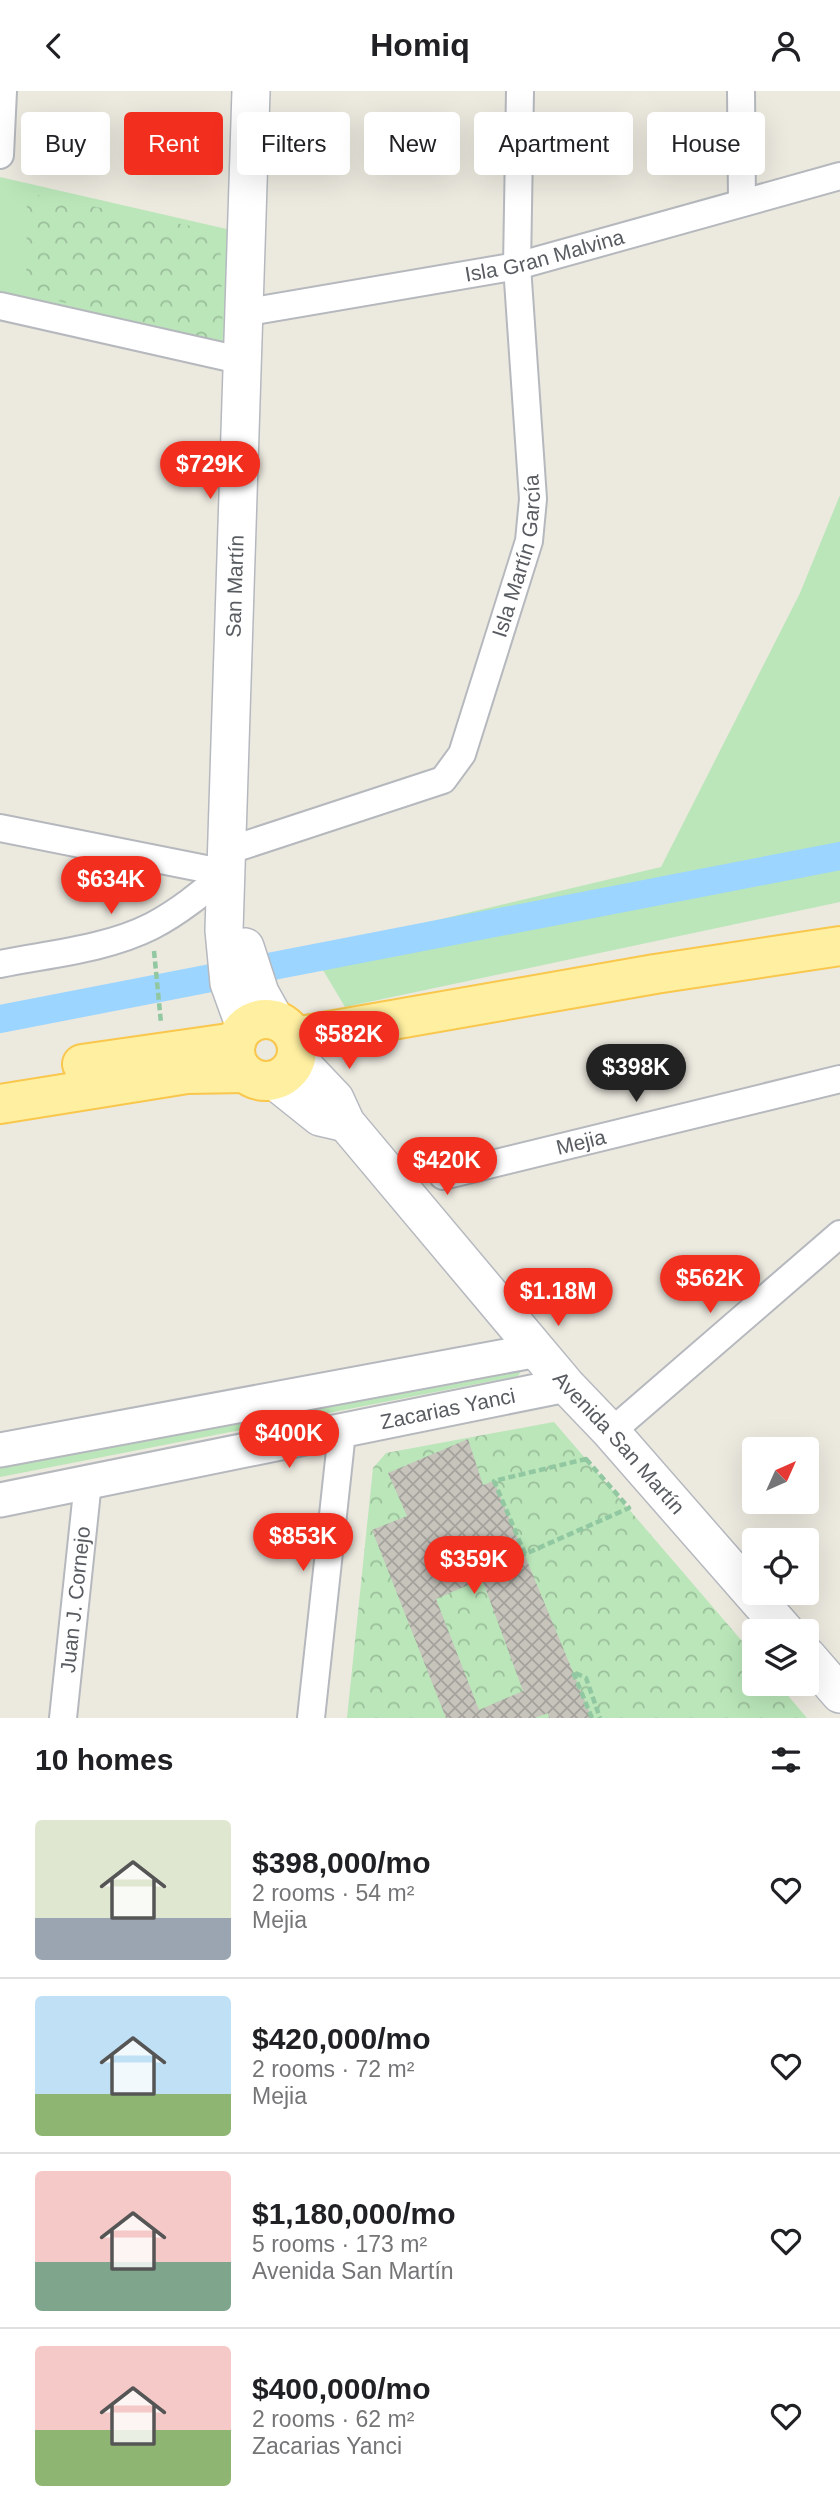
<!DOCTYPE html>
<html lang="en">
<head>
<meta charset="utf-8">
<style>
  body { margin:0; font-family:Arial,sans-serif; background:#f2f2f2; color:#202124; height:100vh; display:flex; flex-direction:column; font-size:26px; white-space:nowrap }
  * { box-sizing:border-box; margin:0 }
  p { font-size:23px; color:#757577 }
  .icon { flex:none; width:38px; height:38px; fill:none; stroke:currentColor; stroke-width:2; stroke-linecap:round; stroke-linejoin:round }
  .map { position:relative; height:1627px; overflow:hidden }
  .details { display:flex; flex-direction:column; background:#fff; flex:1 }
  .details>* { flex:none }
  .guide { position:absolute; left:21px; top:21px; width:798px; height:63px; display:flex; gap:14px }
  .needle { width:46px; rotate:45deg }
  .fabs { position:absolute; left:742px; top:1346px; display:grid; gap:14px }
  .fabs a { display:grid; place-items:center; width:77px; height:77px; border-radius:7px; background:#fff; box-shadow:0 7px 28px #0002; font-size:35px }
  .price { position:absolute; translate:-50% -60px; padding:0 16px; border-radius:24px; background:#f22e1f; color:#fff; font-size:23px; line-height:46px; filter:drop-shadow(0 2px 4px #0008) }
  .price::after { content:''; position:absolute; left:50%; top:42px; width:21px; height:16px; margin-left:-10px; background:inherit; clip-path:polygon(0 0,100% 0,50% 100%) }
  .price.selected { background:#222; color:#fff }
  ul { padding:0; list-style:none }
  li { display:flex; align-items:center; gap:21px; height:175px; padding:0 35px }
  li+li { border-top:2px solid #e0e0e0 }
  li span { display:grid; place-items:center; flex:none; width:196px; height:140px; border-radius:7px; color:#555 }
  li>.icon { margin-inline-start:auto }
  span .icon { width:84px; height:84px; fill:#fffc; stroke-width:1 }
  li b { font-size:30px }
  h2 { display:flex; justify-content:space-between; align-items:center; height:84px; padding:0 35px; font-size:30px }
  .chip { padding:0 24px; border-radius:7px; background:#fff; box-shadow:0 7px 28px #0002; font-size:24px; line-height:63px }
  .chip.selected { background:#f22e1f; color:#fff }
  header { display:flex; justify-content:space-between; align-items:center; height:91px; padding:0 35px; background:#fff; font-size:32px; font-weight:700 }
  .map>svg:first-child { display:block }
</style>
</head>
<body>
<header><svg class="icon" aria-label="back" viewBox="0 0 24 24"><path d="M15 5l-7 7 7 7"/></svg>Homiq<svg class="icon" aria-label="person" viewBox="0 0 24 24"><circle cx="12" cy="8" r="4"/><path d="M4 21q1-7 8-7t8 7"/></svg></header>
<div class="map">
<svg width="840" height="1627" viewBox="0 0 840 1627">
  <defs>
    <pattern id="park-crowns" width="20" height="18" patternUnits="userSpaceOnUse" patternTransform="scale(1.75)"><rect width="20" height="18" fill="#bae6b9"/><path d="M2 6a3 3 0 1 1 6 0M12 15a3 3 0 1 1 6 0" fill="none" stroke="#9abe9a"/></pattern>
    <pattern id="building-cross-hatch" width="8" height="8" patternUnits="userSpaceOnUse" patternTransform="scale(1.75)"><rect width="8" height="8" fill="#c7c4bc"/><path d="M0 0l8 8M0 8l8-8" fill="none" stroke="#a4a29c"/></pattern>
  </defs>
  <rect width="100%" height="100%" fill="#ece9df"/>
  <g fill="#bae6b9">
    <polygon points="0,86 244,142 242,268 0,212"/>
    <polygon points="840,404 840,811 345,916 311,859 661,776 800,502"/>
    <polygon points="516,1277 521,1280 518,1285 0,1386 0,1370"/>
  </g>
  <g fill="url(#park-crowns)">
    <polygon points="27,102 220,141 223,251 26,202"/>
    <polygon points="554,1331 754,1564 754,1592 778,1593 807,1627 347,1627 373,1377 386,1362"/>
  </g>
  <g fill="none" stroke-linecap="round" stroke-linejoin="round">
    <polyline stroke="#9cd5ff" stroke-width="28" points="0,928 840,765"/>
  </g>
  <path fill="url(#building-cross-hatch)" fill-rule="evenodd" d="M468 1348 483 1394 494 1390 592 1627H549L548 1622 535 1627H446L372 1439 407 1425 388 1382ZM482 1488 523 1600 479 1619 436 1508Z"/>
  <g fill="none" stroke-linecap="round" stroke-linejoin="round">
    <defs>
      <g id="minor">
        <polyline points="741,0 742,112"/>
        <polyline points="0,64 3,0"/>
        <polyline points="0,215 244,270"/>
        <path id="s1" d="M242 222 517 175 840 85"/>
        <polyline points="0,737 226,782"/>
        <path id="s2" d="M227 760 443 689 462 663 529 450 533 408 517 175 520 0"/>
        <path d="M0 873C49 863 107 858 152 835 179 821 203 801 226 782"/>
        <path id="s3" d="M443 1085 840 988"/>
        <polyline points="611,1341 840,1143"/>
        <path id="s4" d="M63 1627 88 1391"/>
        <polyline points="311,1627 342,1341"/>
      </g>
      <g id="tertiary">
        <polyline points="0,1359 538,1259"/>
        <path id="s5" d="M0 1409 566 1294"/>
      </g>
      <g id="secondary">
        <polyline points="245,856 260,902 275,929"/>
        <path id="s6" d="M245 936 229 892 224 839 251 0"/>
        <path id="s7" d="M297 968 335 1008 346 1032 566 1294 611 1341 785 1540"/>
        <polyline points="275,990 320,1026 346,1032"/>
        <polyline points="807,1565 840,1603"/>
      </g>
      <g id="primary">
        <circle cx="266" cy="959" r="31"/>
        <polyline points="295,946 655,883 840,855"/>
        <polyline points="82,973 236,951"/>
        <polyline points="0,1013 187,983 244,982"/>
      </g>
    </defs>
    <use href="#minor" stroke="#b5b8bd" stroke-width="30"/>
    <use href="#tertiary" stroke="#b5b8bd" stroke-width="37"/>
    <use href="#secondary" stroke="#b5b9bf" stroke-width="40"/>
    <use href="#primary" stroke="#f9c74c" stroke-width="42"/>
    <g stroke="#92c8a1" stroke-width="4.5" stroke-dasharray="7 3.5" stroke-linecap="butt">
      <polyline points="154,860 161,932"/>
      <polygon points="586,1368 629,1417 525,1463 494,1390"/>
      <polyline points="592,1627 573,1581 586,1587 600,1627"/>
    </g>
    <use href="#minor" stroke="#fff" stroke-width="26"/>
    <use href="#tertiary" stroke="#fff" stroke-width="33"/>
    <use href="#secondary" stroke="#fff" stroke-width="37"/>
    <use href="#primary" stroke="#ffefa1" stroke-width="38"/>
  </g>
  <g text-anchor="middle" stroke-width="7" stroke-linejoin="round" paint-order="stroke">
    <g font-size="21" fill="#585c61" stroke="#fff">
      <text dy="7" stroke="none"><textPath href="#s1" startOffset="308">Isla Gran Malvina</textPath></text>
      <text dy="7" stroke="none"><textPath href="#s2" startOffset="466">Isla Martín García</textPath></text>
      <text dy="7" stroke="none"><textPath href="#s6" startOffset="444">San Martín</textPath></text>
      <text dy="7" stroke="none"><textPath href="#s3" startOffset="142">Mejia</textPath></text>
      <text dy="7" stroke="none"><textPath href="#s5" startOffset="457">Zacarias Yanci</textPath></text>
      <text dy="7" stroke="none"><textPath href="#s7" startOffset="502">Avenida San Martín</textPath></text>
      <text dy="7" stroke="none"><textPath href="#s4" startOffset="119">Juan J. Cornejo</textPath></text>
    </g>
  </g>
</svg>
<div class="fabs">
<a><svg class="needle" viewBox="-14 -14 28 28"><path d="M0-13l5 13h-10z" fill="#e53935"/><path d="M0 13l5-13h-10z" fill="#757577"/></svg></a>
<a><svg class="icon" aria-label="locate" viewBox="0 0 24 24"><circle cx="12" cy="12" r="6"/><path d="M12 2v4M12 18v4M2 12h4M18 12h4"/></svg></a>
<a><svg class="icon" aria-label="layers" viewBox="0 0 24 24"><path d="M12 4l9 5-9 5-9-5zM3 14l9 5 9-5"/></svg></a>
</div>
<b class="price" style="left:210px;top:410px">$729K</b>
<b class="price" style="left:111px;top:825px">$634K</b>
<b class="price" style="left:349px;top:980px">$582K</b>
<b class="price selected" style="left:636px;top:1013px">$398K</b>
<b class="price" style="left:447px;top:1106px">$420K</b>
<b class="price" style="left:710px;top:1224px">$562K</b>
<b class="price" style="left:558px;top:1237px">$1.18M</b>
<b class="price" style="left:289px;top:1379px">$400K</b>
<b class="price" style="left:303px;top:1482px">$853K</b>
<b class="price" style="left:474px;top:1505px">$359K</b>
<div class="guide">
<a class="chip">Buy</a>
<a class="chip selected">Rent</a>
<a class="chip">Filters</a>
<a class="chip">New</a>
<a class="chip">Apartment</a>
<a class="chip">House</a>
</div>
</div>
<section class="details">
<h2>10 homes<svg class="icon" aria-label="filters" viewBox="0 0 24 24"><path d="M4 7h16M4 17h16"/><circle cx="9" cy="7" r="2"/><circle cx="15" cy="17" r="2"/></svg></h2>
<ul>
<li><span style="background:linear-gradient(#dfe7d0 70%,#9aa5b1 0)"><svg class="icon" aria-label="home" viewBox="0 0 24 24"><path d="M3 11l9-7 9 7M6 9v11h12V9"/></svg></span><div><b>$398,000/mo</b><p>2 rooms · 54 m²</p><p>Mejia</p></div><svg class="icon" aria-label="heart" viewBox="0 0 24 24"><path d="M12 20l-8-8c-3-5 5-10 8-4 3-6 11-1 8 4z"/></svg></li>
<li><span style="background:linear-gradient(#bfe0f5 70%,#8fb573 0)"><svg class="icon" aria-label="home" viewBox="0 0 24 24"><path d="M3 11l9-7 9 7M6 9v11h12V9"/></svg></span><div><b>$420,000/mo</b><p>2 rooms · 72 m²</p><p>Mejia</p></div><svg class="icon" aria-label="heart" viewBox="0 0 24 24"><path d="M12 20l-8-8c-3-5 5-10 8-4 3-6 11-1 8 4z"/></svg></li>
<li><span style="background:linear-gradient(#f6c9c9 65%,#7fa58c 0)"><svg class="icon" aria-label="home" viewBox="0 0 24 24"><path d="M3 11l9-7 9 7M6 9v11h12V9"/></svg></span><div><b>$1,180,000/mo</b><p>5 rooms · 173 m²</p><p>Avenida San Martín</p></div><svg class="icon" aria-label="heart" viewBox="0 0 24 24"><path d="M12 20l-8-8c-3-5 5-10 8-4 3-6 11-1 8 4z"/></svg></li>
<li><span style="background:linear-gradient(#f6c9c9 60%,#8fb573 0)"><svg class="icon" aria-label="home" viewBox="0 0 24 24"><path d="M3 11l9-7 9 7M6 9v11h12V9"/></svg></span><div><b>$400,000/mo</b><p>2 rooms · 62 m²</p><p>Zacarias Yanci</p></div><svg class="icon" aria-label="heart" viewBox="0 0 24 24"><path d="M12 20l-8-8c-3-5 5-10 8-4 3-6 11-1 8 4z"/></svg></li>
</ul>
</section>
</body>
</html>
